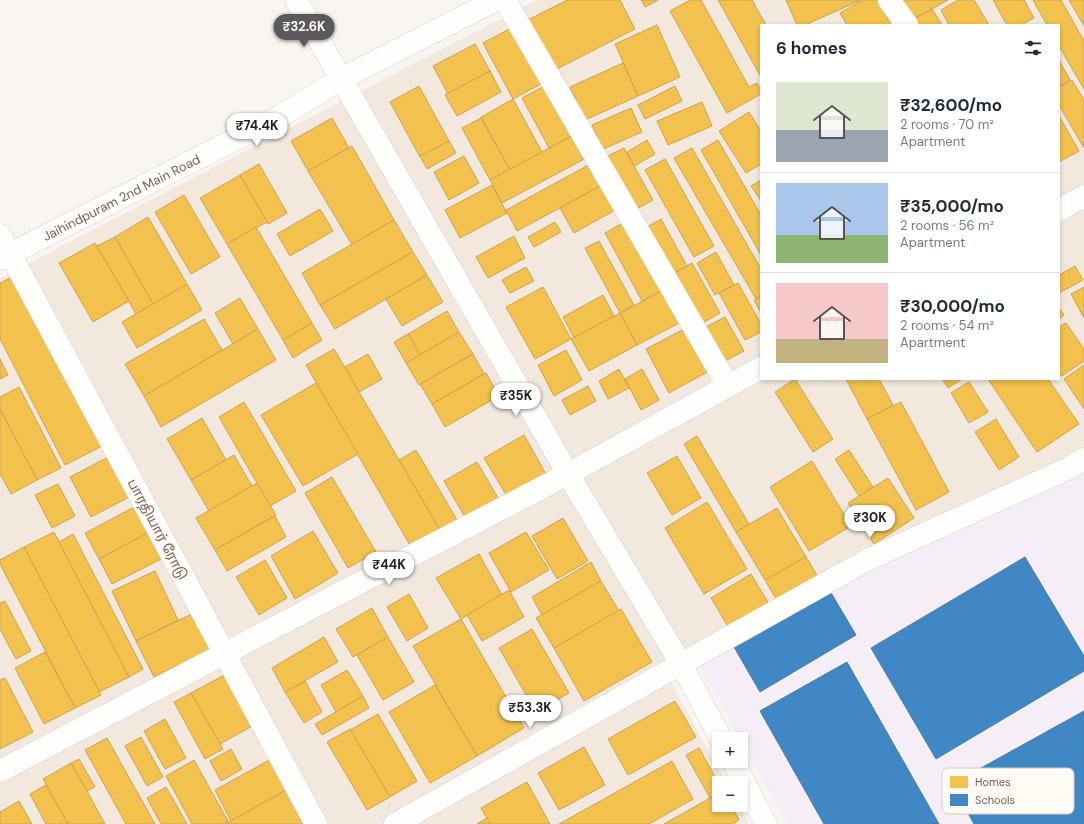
<!DOCTYPE html>
<html lang="en">
<head>
<meta charset="utf-8">
<style>
  body { margin:0; font-family:"DM Sans","Noto Sans Tamil",sans-serif; background:#f2f2f3; color:#1f2937; height:100vh; display:flex; flex-direction:column; font-size:15px; white-space:nowrap }
  * { box-sizing:border-box; margin:0 }
  p { font-size:13px; color:#747a83 }
  .icon { flex:none; width:22px; height:22px; fill:none; stroke:currentColor; stroke-width:2; stroke-linecap:round; stroke-linejoin:round }
  .map { position:relative; flex:1; overflow:hidden }
  .panel { position:absolute; left:760px; top:24px; width:300px; height:356px; display:flex; flex-direction:column; background:#fff; border-radius:0px; box-shadow:0 2px 6px #0003 }
  .panel>* { flex:none }
  .buttons { position:absolute; left:712px; top:732px; display:grid; gap:8px }
  .buttons a { display:grid; place-items:center; width:36px; height:36px; border-radius:0px; background:#fff; box-shadow:0 2px 6px #0003; font-size:20px }
  .price { position:absolute; translate:-50% -34px; padding:0 9px; border-radius:14px; background:#fff; color:#222; font-size:13px; line-height:26px; filter:drop-shadow(0 1px 2px #0008) }
  .price::after { content:''; position:absolute; left:50%; top:24px; width:12px; height:9px; margin-left:-6px; background:inherit; clip-path:polygon(0 0,100% 0,50% 100%) }
  .price.selected { background:#5c585b; color:#fff }
  ul { padding:0; list-style:none }
  li { display:flex; align-items:center; gap:12px; height:100px; padding:0 16px }
  li+li { border-top:1px solid #e0e1e3 }
  li span { display:grid; place-items:center; flex:none; width:112px; height:80px; border-radius:0px; color:#555 }
  li>.icon { margin-inline-start:auto }
  span .icon { width:48px; height:48px; fill:#fffc; stroke-width:1 }
  li b { font-size:17px }
  h2 { display:flex; justify-content:space-between; align-items:center; height:48px; padding:0 16px; font-size:17px }
  .map>svg:first-child { display:block }
</style>
</head>
<body>
<div class="map">
<svg width="1084" height="824" viewBox="0 0 1084 824">
  <rect width="100%" height="100%" fill="#f9f5f0"/>
  <path fill="#f2e8de" fill-rule="evenodd" d="M537 0H1084V452L662 666 726 783H719V805H738L749 824H0V278ZM761 25H1059V379H761Z"/>
  <polygon fill="#f6eef6" points="1084,452 1084,824 788,824 696,660"/>
  <g fill="#f2c14e" stroke="#cea34e">
    <polygon points="567,0 620,0 635,29 555,70 528,20"/>
    <polygon points="641,0 658,0 645,7"/>
    <polygon points="690,0 701,0 749,87 757,83 761,91 761,94 727,113 670,11"/>
    <polygon points="718,0 752,0 766,25 761,25 761,77"/>
    <polygon points="786,0 861,0 805,25 797,25"/>
    <polygon points="863,0 878,0 891,25 847,25 840,13"/>
    <polygon points="900,0 948,0 912,20"/>
    <polygon points="958,0 974,0 989,25 949,25 941,10"/>
    <polygon points="993,0 1024,0 1034,18 1021,25 1007,25"/>
    <polygon points="1033,0 1061,0 1084,41 1084,89 1059,46 1059,25 1047,25"/>
    <polygon points="1069,0 1084,0 1084,26"/>
    <polygon points="932,9 942,25 915,25 912,20"/>
    <polygon points="657,25 680,77 638,96 615,44"/>
    <polygon points="515,26 545,82 513,99 483,43"/>
    <polygon points="475,44 490,71 448,94 433,66"/>
    <polygon points="1059,60 1070,80 1059,87"/>
    <polygon points="623,63 638,96 585,120 570,87"/>
    <polygon points="490,71 501,92 457,116 445,95"/>
    <polygon points="1072,80 1084,100 1084,148 1059,105 1059,87"/>
    <polygon points="548,84 575,134 549,148 522,98"/>
    <polygon points="419,86 449,141 420,157 390,102"/>
    <polygon points="675,86 682,101 645,119 638,105"/>
    <polygon points="513,99 542,152 510,170 481,117"/>
    <polygon points="702,102 712,126 668,145 657,121"/>
    <polygon points="631,108 642,132 603,149 592,125"/>
    <polygon points="749,112 761,131 761,164 746,173 719,131"/>
    <polygon points="1059,116 1079,151 1059,162"/>
    <polygon points="332,118 349,148 308,171 291,141"/>
    <polygon points="481,118 510,170 490,180 462,128"/>
    <polygon points="575,134 588,157 502,203 490,180"/>
    <polygon points="647,140 655,154 634,166 627,152"/>
    <polygon points="718,140 761,215 761,255 701,150"/>
    <polygon points="449,141 456,153 427,169 420,156"/>
    <polygon points="352,146 394,220 352,245 308,171"/>
    <polygon points="624,148 653,200 631,212 602,159"/>
    <polygon points="692,148 761,269 761,296 756,299 674,158"/>
    <polygon points="464,156 479,183 449,200 434,172"/>
    <polygon points="665,159 714,246 694,257 645,170"/>
    <polygon points="592,163 604,184 517,231 506,210"/>
    <polygon points="259,164 287,213 268,224 240,175"/>
    <polygon points="240,175 267,222 227,244 200,198"/>
    <polygon points="761,180 761,201 751,186"/>
    <polygon points="604,184 617,209 574,233 560,208"/>
    <polygon points="492,185 507,213 460,238 445,210"/>
    <polygon points="184,195 220,257 191,274 155,212"/>
    <polygon points="320,209 333,231 290,256 277,234"/>
    <polygon points="148,217 187,284 153,304 115,237"/>
    <polygon points="661,219 687,266 671,275 645,228"/>
    <polygon points="394,220 413,252 320,305 302,273"/>
    <polygon points="628,220 665,289 642,301 605,233"/>
    <polygon points="555,222 561,232 534,247 528,237"/>
    <polygon points="256,227 312,323 283,340 227,244"/>
    <polygon points="514,236 525,258 488,278 476,257"/>
    <polygon points="115,237 153,304 136,314 97,246"/>
    <polygon points="599,241 634,305 620,313 585,248"/>
    <polygon points="95,243 129,301 93,322 59,263"/>
    <polygon points="413,252 427,275 335,329 320,305"/>
    <polygon points="716,252 734,285 715,295 697,263"/>
    <polygon points="692,263 720,313 699,325 671,275"/>
    <polygon points="1075,266 1083,280 1059,293 1059,275"/>
    <polygon points="526,267 534,281 510,293 502,280"/>
    <polygon points="16,275 104,445 65,465 0,339 0,283"/>
    <polygon points="427,275 443,302 402,326 386,299"/>
    <polygon points="738,283 761,324 761,332 745,340 719,293"/>
    <polygon points="187,284 202,310 137,348 122,322"/>
    <polygon points="543,287 571,339 535,359 506,307"/>
    <polygon points="1084,287 1084,318 1071,294"/>
    <polygon points="665,289 683,321 637,345 620,313"/>
    <polygon points="603,295 614,316 574,338 563,317"/>
    <polygon points="761,296 761,313 754,300"/>
    <polygon points="240,298 258,329 233,344 215,313"/>
    <polygon points="1059,308 1064,315 1059,319"/>
    <polygon points="447,311 459,332 420,355 408,334"/>
    <polygon points="620,313 637,345 589,371 571,339"/>
    <polygon points="725,317 744,351 723,362 704,328"/>
    <polygon points="204,319 222,350 144,396 125,364"/>
    <polygon points="312,323 322,340 293,358 283,340"/>
    <polygon points="1066,323 1084,349 1084,361 1062,376 1059,372 1059,327"/>
    <polygon points="686,328 709,371 669,393 646,349"/>
    <polygon points="258,329 276,360 161,427 144,396"/>
    <polygon points="459,332 473,354 419,385 406,363"/>
    <polygon points="408,334 420,355 406,363 394,342"/>
    <polygon points="334,349 440,530 411,547 306,365"/>
    <polygon points="566,350 582,380 554,396 538,365"/>
    <polygon points="368,354 382,379 359,392 345,367"/>
    <polygon points="473,354 484,374 432,404 420,384"/>
    <polygon points="0,359 8,375 0,379"/>
    <polygon points="1084,365 1084,409 1064,379"/>
    <polygon points="619,369 629,388 608,399 599,381"/>
    <polygon points="642,369 659,400 641,410 625,379"/>
    <polygon points="486,373 499,396 445,427 432,404"/>
    <polygon points="795,379 833,439 813,452 775,392"/>
    <polygon points="846,379 879,379 893,405 867,419"/>
    <polygon points="942,379 962,379 948,388"/>
    <polygon points="988,379 1048,379 1079,424 1037,452"/>
    <polygon points="969,382 988,412 969,423 951,393"/>
    <polygon points="316,383 358,454 303,486 261,415"/>
    <polygon points="588,386 596,401 570,415 562,400"/>
    <polygon points="19,387 61,468 37,480 0,409 0,397"/>
    <polygon points="244,402 296,491 270,506 219,417"/>
    <polygon points="901,402 949,492 916,510 867,419"/>
    <polygon points="0,409 37,480 11,494 0,474"/>
    <polygon points="202,418 226,460 191,480 167,439"/>
    <polygon points="996,419 1019,457 999,470 975,432"/>
    <polygon points="524,435 547,476 508,498 484,458"/>
    <polygon points="697,436 749,524 736,532 684,444"/>
    <polygon points="416,450 457,520 440,530 399,460"/>
    <polygon points="849,450 873,487 859,496 835,459"/>
    <polygon points="112,455 133,495 91,517 70,477"/>
    <polygon points="234,455 252,486 209,511 191,480"/>
    <polygon points="677,456 701,498 672,515 647,473"/>
    <polygon points="812,461 851,526 809,551 770,487"/>
    <polygon points="477,462 498,498 465,517 444,481"/>
    <polygon points="332,477 376,552 348,568 305,493"/>
    <polygon points="888,478 914,518 874,544 848,503"/>
    <polygon points="257,483 276,515 215,550 196,518"/>
    <polygon points="58,484 75,516 52,528 35,495"/>
    <polygon points="707,502 747,569 704,594 665,528"/>
    <polygon points="142,503 156,529 99,559 85,533"/>
    <polygon points="777,508 806,557 765,580 736,532"/>
    <polygon points="275,516 286,537 227,571 215,550"/>
    <polygon points="563,518 588,561 557,579 532,536"/>
    <polygon points="151,531 165,557 112,584 99,559"/>
    <polygon points="313,531 338,573 295,599 271,556"/>
    <polygon points="54,532 129,677 99,692 24,547"/>
    <polygon points="526,532 549,570 511,592 489,553"/>
    <polygon points="73,534 143,669 129,677 59,542"/>
    <polygon points="24,547 101,695 75,708 0,564 0,560"/>
    <polygon points="479,554 502,595 461,619 436,578"/>
    <polygon points="806,557 821,582 780,606 765,580"/>
    <polygon points="265,560 287,598 259,615 236,577"/>
    <polygon points="591,562 601,581 542,615 532,597"/>
    <polygon points="155,571 178,620 136,641 112,591"/>
    <polygon points="751,574 769,604 729,628 711,598"/>
    <polygon points="601,581 619,611 554,648 536,618"/>
    <polygon points="509,590 524,617 482,641 467,615"/>
    <polygon points="409,594 428,628 407,641 387,607"/>
    <polygon points="5,601 31,651 16,659 0,629 0,603"/>
    <polygon points="372,608 388,637 353,657 336,629"/>
    <polygon points="621,609 652,662 584,701 554,648"/>
    <polygon points="198,611 215,647 154,677 136,641"/>
    <polygon points="461,619 524,728 477,756 413,646"/>
    <polygon points="532,629 569,693 536,712 499,648"/>
    <polygon points="324,637 338,662 285,692 272,668"/>
    <polygon points="388,637 414,682 383,700 357,655"/>
    <polygon points="45,652 75,708 44,724 15,668"/>
    <polygon points="347,670 363,696 336,712 321,685"/>
    <polygon points="226,674 254,725 220,744 191,693"/>
    <polygon points="5,678 33,732 0,749 0,680"/>
    <polygon points="305,681 322,712 304,723 285,692"/>
    <polygon points="435,685 477,756 430,783 389,712"/>
    <polygon points="191,693 223,749 205,759 174,702"/>
    <polygon points="363,696 369,708 322,735 315,724"/>
    <polygon points="675,701 696,737 628,775 608,739"/>
    <polygon points="378,714 417,781 390,797 350,730"/>
    <polygon points="165,719 186,758 165,769 144,731"/>
    <polygon points="350,729 390,797 367,810 327,742"/>
    <polygon points="141,737 163,777 147,786 125,746"/>
    <polygon points="107,738 155,824 126,824 85,750"/>
    <polygon points="584,747 605,785 559,810 538,773"/>
    <polygon points="699,748 719,784 719,793 710,798 686,755"/>
    <polygon points="231,749 242,769 221,781 210,761"/>
    <polygon points="273,758 290,788 231,821 215,790"/>
    <polygon points="79,759 95,787 87,791 71,763"/>
    <polygon points="194,760 228,821 222,824 192,824 166,776"/>
    <polygon points="672,761 693,799 649,824 559,824"/>
    <polygon points="71,763 87,791 105,824 68,824 43,779"/>
    <polygon points="527,782 550,824 490,824 481,808"/>
    <polygon points="46,785 68,824 46,824 30,794"/>
    <polygon points="166,787 187,824 161,824 147,798"/>
    <polygon points="290,788 313,824 225,824"/>
    <polygon points="719,793 719,805 731,805 739,820 733,824 664,824"/>
    <polygon points="19,801 32,824 0,824 0,812"/>
    <polygon points="487,818 490,824 477,824"/>
  </g>
  <g fill="#3f88c5" stroke="#517ba1">
    <polygon points="1025,557 1084,656 1084,671 936,759 871,648"/>
    <polygon points="830,591 856,635 760,692 734,647"/>
    <polygon points="847,662 939,824 824,824 760,711"/>
    <polygon points="1084,711 1084,824 974,824 952,784"/>
  </g>
  <g fill="none" stroke-linecap="round" stroke-linejoin="round">
    <defs>
      <g id="street">
        <polyline points="296,0 568,474 681,664 721,739"/>
        <polyline points="505,0 728,386"/>
        <polyline points="889,0 907,25"/>
        <polyline points="1059,210 1084,196"/>
        <polyline points="0,235 316,824"/>
        <polyline points="733,761 766,824"/>
        <polyline points="0,771 568,474 761,368"/>
        <polyline points="395,824 869,559 1069,468 1084,459"/>
      </g>
      <g id="secondary">
        <path id="s1" d="M0 259 279 117 341 79 496 0"/>
      </g>
    </defs>
    <use href="#street" stroke="#d7d1cb" stroke-width="23"/>
    <use href="#secondary" stroke="#d9d2cb" stroke-width="23"/>
    <use href="#street" stroke="#fefefd" stroke-width="22"/>
    <use href="#secondary" stroke="#fefefd" stroke-width="22"/>
  </g>
  <g text-anchor="middle" stroke-width="4" stroke-linejoin="round" paint-order="stroke">
    <g font-size="13" fill="#7a5c4d" stroke="#fffaf3">
      <text dy="5" stroke="none"><textPath href="#s1" startOffset="136">Jaihindpuram 2nd Main Road</textPath></text>
      <text transform="translate(158 529) rotate(62)" y="5">பாரதியார் ரோடு</text>
    </g>
  </g>
  <rect x="942" y="768" width="132" height="46" rx="6" fill="#fffaf3" stroke="#d7cbc1" stroke-width="1"/>
  <rect x="950" y="776" width="18" height="12" fill="#f2c14e"/>
  <rect x="950" y="794" width="18" height="12" fill="#3f88c5"/>
  <g font-size="11" fill="#7a5c4d">
    <text x="975" y="786">Homes</text>
    <text x="975" y="804">Schools</text>
  </g>
</svg>
<div class="buttons">
<a>+</a>
<a>−</a>
</div>
<b class="price selected" style="left:304px;top:48px">₹32.6K</b>
<b class="price" style="left:257px;top:147px">₹74.4K</b>
<b class="price" style="left:516px;top:417px">₹35K</b>
<b class="price" style="left:870px;top:539px">₹30K</b>
<b class="price" style="left:389px;top:586px">₹44K</b>
<b class="price" style="left:530px;top:729px">₹53.3K</b>
<section class="panel">
<h2>6 homes<svg class="icon" aria-label="filters" viewBox="0 0 24 24"><path d="M4 7h16M4 17h16"/><circle cx="9" cy="7" r="2"/><circle cx="15" cy="17" r="2"/></svg></h2>
<ul>
<li><span style="background:linear-gradient(#dfe7d0 60%,#9aa5b1 0)"><svg class="icon" aria-label="home" viewBox="0 0 24 24"><path d="M3 11l9-7 9 7M6 9v11h12V9"/></svg></span><div><b>₹32,600/mo</b><p>2 rooms · 70 m²</p><p>Apartment</p></div></li>
<li><span style="background:linear-gradient(#a9c7e8 65%,#8fb573 0)"><svg class="icon" aria-label="home" viewBox="0 0 24 24"><path d="M3 11l9-7 9 7M6 9v11h12V9"/></svg></span><div><b>₹35,000/mo</b><p>2 rooms · 56 m²</p><p>Apartment</p></div></li>
<li><span style="background:linear-gradient(#f6c9c9 70%,#c2b280 0)"><svg class="icon" aria-label="home" viewBox="0 0 24 24"><path d="M3 11l9-7 9 7M6 9v11h12V9"/></svg></span><div><b>₹30,000/mo</b><p>2 rooms · 54 m²</p><p>Apartment</p></div></li>
</ul>
</section>
</div>
</body>
</html>
